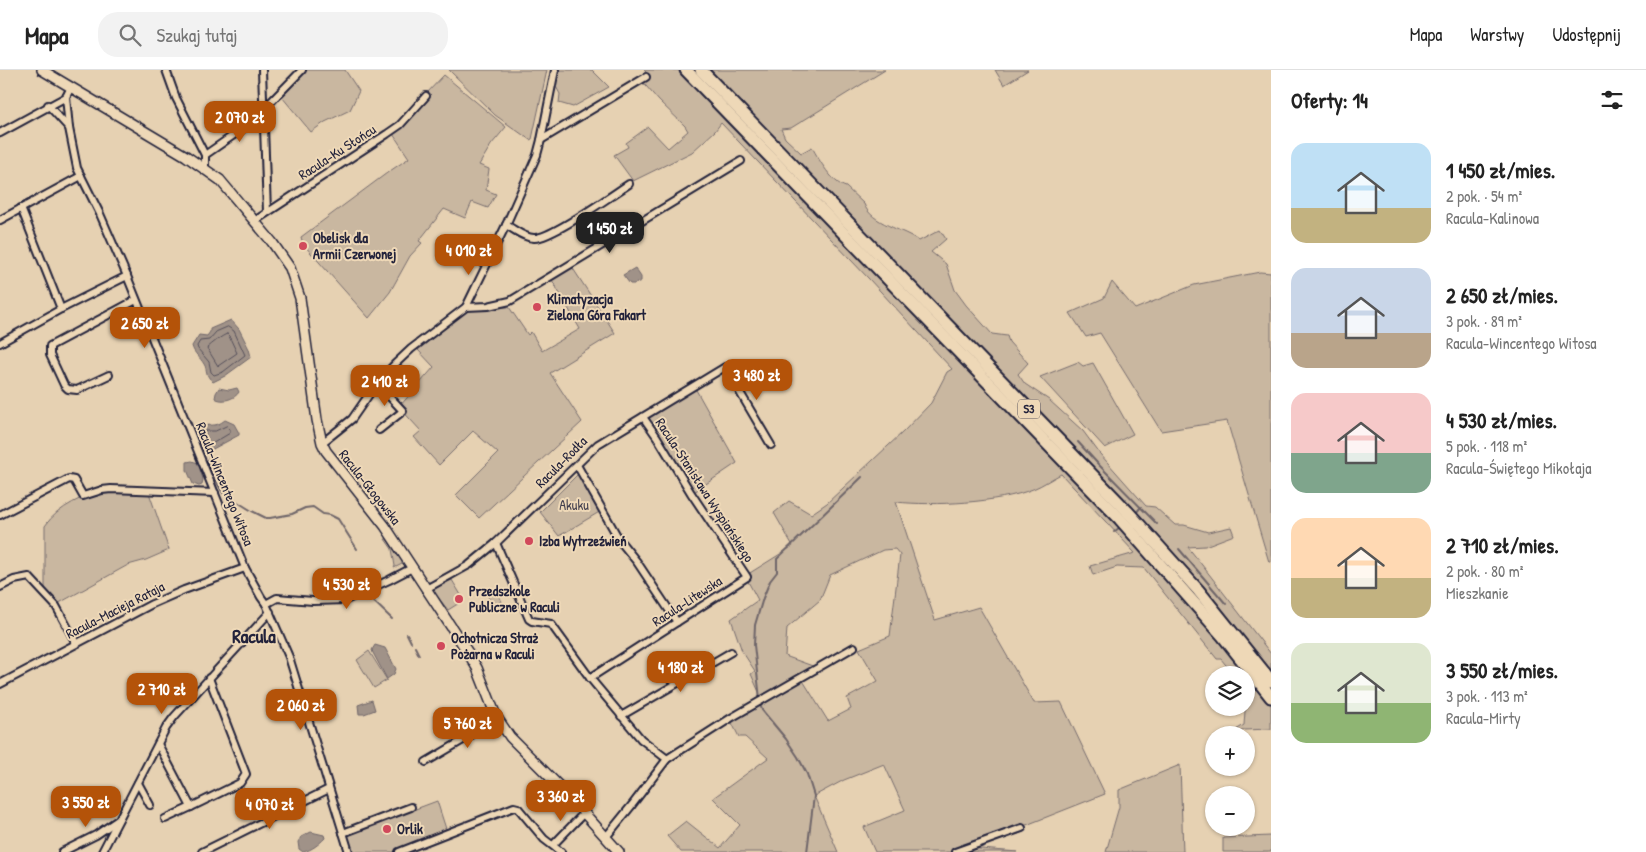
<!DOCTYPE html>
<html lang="pl">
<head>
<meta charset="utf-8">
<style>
  body { margin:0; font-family:"Patrick Hand",sans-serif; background:#f2f2f2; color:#222; height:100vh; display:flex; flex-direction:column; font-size:19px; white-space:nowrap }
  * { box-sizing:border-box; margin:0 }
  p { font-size:16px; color:#767676 }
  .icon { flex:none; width:28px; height:28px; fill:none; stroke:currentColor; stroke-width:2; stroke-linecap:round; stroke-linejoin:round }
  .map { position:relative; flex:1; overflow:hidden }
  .drawer { display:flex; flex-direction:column; background:#fff; width:375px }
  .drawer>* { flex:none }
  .controls { position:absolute; left:1205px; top:596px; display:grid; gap:10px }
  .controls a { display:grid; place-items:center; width:50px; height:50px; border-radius:50%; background:#fff; box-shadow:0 1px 4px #0004; font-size:25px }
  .price { position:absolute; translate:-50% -42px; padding:0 11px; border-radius:10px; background:#b45309; color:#fff; font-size:16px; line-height:32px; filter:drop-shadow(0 1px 2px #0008) }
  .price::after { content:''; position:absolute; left:50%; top:30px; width:15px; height:11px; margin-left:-8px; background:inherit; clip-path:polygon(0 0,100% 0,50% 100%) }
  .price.current { background:#222; color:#fff }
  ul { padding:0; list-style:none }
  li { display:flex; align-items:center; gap:15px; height:125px; padding:0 20px }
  li span { display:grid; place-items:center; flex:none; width:140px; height:100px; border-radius:15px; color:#555 }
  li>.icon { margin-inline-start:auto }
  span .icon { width:60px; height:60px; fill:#fffc; stroke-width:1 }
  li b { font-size:21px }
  h2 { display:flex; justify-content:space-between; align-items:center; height:60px; padding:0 20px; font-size:21px }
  header { display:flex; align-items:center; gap:30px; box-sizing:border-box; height:70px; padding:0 25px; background:#fff; border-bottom:1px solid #e0e0e0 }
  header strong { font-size:24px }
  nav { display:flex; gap:28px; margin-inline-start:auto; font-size:18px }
  .search { width:350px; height:45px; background:#f2f2f2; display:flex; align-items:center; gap:12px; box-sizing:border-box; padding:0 18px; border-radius:20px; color:#767676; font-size:19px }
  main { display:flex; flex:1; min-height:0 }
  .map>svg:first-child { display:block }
</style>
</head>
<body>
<header>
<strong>Mapa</strong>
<div class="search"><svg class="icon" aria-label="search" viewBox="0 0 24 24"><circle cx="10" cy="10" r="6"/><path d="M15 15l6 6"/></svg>Szukaj tutaj</div>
<nav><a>Mapa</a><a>Warstwy</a><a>Udostępnij</a></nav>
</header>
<main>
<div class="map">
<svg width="1271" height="782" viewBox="0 0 1271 782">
  <rect width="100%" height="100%" fill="#e6d1b2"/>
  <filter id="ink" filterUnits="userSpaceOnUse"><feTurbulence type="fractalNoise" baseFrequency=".02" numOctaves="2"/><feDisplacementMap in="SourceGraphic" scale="10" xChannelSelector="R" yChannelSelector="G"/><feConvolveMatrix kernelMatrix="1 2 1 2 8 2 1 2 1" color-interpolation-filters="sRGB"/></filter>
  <g filter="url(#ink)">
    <g fill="#c9b7a0" stroke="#766c6e" fill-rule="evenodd">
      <polygon points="307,0 345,0 359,21 350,40 325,52 311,62 282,27"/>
      <polygon points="449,0 547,0 532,69 530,70 495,45"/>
      <polygon points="558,0 592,0 609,17 573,37 559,33 560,24 555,15"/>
      <path d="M644 0H885L791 58 781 59 785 68 801 83 812 77C819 90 832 113 846 117L864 134C871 154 904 159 919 171L940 160 946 169 931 182 946 194 955 220 966 235 992 264 1007 266 1009 272 1028 293 1018 304 1025 314 1049 330 1083 361 1100 384 1146 436 1155 437 1175 455H1184L1208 462 1231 457 1234 465 1205 476 1188 477 1271 584V659L1244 660 1235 665H1228L1244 655 1246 627H1251L1246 621V605H1234L1221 589H1217L1144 498 1117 497 1093 505 1090 496 1135 483 1061 404C1051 409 1043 415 1033 419 999 433 933 436 896 432L935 550 979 537 1034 633 1061 632 1105 724 968 778 1018 782H875L864 757 905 740 884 694 844 710 814 726 838 782H681L667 766 686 751 720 778 740 755 713 728 768 688 745 667H739L730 649 760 632 759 622 751 604 755 601 742 581 731 549 758 530 745 506 793 476 774 443 789 431 811 444 827 433 903 362 931 333 947 302 952 299 869 209 721 53 715 61 692 82 633 111 614 85 628 77 626 73 648 57 668 78 688 61 685 56 659 31 640 9 648 4ZM895 479 900 485 890 566 859 579 878 611 847 628 851 639 828 651 802 609 818 598 785 586 787 558 820 530 830 505 883 480Z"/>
      <polygon points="995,0 1028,0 1004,15"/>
      <polygon points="444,5 506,57 491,75 479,95 489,99 486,120 496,124 488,138 472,132 465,148 444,139 419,171 422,173 410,186 390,222 369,248 303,174 301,167 387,103 409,88 391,61"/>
      <polygon points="572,197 615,263 550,303 582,352 479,448 456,425 498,383 473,361 439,395 414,367 421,361 399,337 434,297 418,280 468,240 509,237 528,265 531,262 542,281 580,259 552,210"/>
      <polygon points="1260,202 1271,203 1271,492 1269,492 1227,351 1161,361 1100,263 1086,267 1070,243 1104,228 1112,212 1135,239 1194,215"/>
      <polygon points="1078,292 1083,296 1093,293 1133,364 1105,378 1040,307"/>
      <polygon points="695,318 737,393 694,422 647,350 647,346"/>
      <polygon points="578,404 601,441 559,466 540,442"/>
      <path d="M106 418 148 420 169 480 146 490 128 495 52 537 48 530 45 521V456C58 436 85 426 106 418Z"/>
      <polygon points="385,469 387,469 402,491 402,494 394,498 395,496 392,479"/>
      <polygon points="452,510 464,530 448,540 433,521 436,517"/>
      <polygon points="496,519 502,532 492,536 487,524"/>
      <polygon points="369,581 387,610 374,618 357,590"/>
      <polygon points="1180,695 1183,782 1106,782 1119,737 1119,720"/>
      <polygon points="437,731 447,762 395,782 351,782 346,765"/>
      <polygon points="1271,766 1271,782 1223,782 1223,768"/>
    </g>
    <g fill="#a09288" stroke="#6e6569">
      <polygon points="635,198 641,207 641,211 634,214 630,214 623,205"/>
      <path d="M231 250 239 259 249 279 251 287 225 306 213 312C204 304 208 300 204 294 200 287 194 284 192 276L199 265 207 266 210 262V259Z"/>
      <path d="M219 318 229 320 237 318 239 322C235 329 222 333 215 328L216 323Z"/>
      <path d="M225 350 234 354 239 363V365L209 381 206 382 200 379 199 376 201 369 200 366V358C210 352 214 359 225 350Z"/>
      <polygon points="192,391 198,393 203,409 202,415 199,416 193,414 187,400 187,392"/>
      <polygon points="375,575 385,578 396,599 394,604 387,609 373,583 372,580"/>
      <polygon points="372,630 375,640 364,644 359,644 358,635"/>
      <path d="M311 762 324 765 325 768C319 774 312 780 303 782L299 779 298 772 301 767Z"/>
    </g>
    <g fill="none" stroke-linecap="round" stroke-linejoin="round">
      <g stroke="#544f5a" stroke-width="1">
        <polygon points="228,257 234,261 245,285 223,302 214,305 211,302 209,292 198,279 197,276 200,271 209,270 216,262"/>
        <path d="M227 264 229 266 237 283 218 296 207 278C212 274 221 266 227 264Z"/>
        <polygon points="227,356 230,359 230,363 210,375 206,375 205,361 215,361"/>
      </g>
      <g stroke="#6e6569" stroke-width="2">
        <polyline points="1078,372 1098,394 1157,454"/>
        <polyline points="209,381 210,398 213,406 223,423 252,441 266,448 270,448 292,444 305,438 313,437 323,444 330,445 338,449 357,479"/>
        <polyline points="1135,444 1141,437"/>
        <polyline points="1114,462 1120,457"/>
        <polyline points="1179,479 1226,534"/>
        <polyline points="365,523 392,549"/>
        <polyline points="407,564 411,572"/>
        <polyline points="415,577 419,585"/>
        <polyline points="760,629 754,575 755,555 763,528 770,511 777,502 777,489 862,407"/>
        <polyline points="760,634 762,640 786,669 798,687 807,704 814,726 807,782"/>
      </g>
      <defs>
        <g id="street">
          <polyline points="166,0 176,28 205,85 205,99"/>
          <polyline points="262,0 267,142"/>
          <polyline points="71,17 66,27 69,58 77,98 100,144 127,206 245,498 261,527 266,534 289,587 349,782"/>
          <polyline points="48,35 69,58"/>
          <polyline points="264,39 302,0"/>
          <polyline points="0,63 66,27"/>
          <polyline points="541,70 646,7"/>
          <polyline points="205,85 264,44"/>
          <polyline points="21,138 61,239"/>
          <polyline points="0,150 81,106"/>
          <polyline points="256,150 387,64 400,55 426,26"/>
          <path d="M506 155C514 159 524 168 534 168 551 169 612 125 629 114"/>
          <polyline points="466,237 488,236 510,231 741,91"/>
          <polyline points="0,273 61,239 127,206"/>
          <polyline points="109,305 77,320 68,319 64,315 50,285 50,276 136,230"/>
          <polyline points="377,313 403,341 379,360"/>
          <polyline points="322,373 352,349 377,313 394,295 411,279 466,237 506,155 537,85 541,70 555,0"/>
          <polyline points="577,395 620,471 637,492 677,552"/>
          <polyline points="0,445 69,409 74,410 83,426 102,420 111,419 215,423"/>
          <polyline points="496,473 529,549 532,551 551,554 590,608 641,669 667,689"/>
          <polyline points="0,517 14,510 29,507 56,536 76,573"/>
          <polyline points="426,519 469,495 496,473 598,374 725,297 771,375"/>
          <polyline points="266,534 277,528 313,531 346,530 389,510 412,498"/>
          <polyline points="590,608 747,507 691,423 657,367 643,347"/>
          <polyline points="0,614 152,534 184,520 245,498"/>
          <polyline points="621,646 731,582"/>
          <polyline points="158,674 191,737 240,713 246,704 209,608"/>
          <polyline points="426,692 470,666 496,646"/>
          <polyline points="138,713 150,735"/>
          <polyline points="165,749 191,737"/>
          <polyline points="343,763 411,737"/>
          <polyline points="606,767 632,735 667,689 731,648 854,577"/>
          <polyline points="553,775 584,743"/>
          <polyline points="62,782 96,765 118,750"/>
          <polyline points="102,782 166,658 174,647 270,542"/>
          <polyline points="202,782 329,719"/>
          <polyline points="399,782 514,737 518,738 544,769 561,782"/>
          <polyline points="955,782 1022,758"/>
        </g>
        <polyline id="secondary" points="42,0 186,86 220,110 272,172 290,198 300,228 317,350 322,373 326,381 385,456 467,581 477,598 496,646 510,667 567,724 619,782"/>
        <g id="highway">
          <polyline points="686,0 1120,449 1223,566 1271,627"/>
          <polyline points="701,0 1127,441 1198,520 1271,611"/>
        </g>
      </defs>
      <use href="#street" stroke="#22223b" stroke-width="10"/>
      <use href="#secondary" stroke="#22223b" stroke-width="12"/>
      <use href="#highway" stroke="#22223b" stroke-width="15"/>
      <use href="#street" stroke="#eed8b7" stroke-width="6"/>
      <use href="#secondary" stroke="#eed8b7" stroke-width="9"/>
      <use href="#highway" stroke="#eed8b7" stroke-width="11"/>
    </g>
  </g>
  <g fill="#d1495b" stroke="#eed8b7" stroke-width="2">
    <circle cx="303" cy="176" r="5"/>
    <circle cx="537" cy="237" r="5"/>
    <circle cx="529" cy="471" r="5"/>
    <circle cx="459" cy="529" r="5"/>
    <circle cx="441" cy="576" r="5"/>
    <circle cx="387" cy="759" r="5"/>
  </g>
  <g text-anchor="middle" stroke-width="4" stroke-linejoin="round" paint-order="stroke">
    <rect fill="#eed8b7" stroke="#5f5960" stroke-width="1" x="1018" y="329.5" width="22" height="19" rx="4"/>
    <g font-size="12" font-weight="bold" fill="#22223b">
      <text x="1029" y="343">S3</text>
    </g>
    <g font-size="14" fill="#22223b" stroke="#eed8b7">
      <text transform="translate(337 82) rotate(-33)" y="5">Racula-Ku Słońcu</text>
      <text transform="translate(561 392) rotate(-45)" y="5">Racula-Rodła</text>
      <text transform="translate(225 414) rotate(68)" y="5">Racula-Wincentego Witosa</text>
      <text transform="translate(370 417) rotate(52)" y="5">Racula-Głogowska</text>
      <text transform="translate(705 420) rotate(57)" y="5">Racula-Stanisława Wyspiańskiego</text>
      <text transform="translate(687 531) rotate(-33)" y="5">Racula-Litewska</text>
      <text transform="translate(115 540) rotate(-27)" y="5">Racula-Macieja Rataja</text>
    </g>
    <g font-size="14" font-weight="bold" fill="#22223b" stroke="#eed8b7" text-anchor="start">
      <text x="313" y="173">Obelisk dla<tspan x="313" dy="16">Armii Czerwonej</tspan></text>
      <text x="547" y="234">Klimatyzacja<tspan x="547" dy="16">Zielona Góra Fakart</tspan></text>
      <text x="539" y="476">Izba Wytrzeźwień</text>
      <text x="469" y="526">Przedszkole<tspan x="469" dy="16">Publiczne w Raculi</tspan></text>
      <text x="451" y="573">Ochotnicza Straż<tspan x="451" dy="16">Pożarna w Raculi</tspan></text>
      <text x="397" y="764">Orlik</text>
    </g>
    <g font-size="14" fill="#43404f" stroke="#eed8b7">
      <text x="574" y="440">Akuku</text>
    </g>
    <g font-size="19" font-weight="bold" fill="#22223b" stroke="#eed8b7">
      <text x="254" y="573">Racula</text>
    </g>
  </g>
</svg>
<div class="controls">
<a><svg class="icon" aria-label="layers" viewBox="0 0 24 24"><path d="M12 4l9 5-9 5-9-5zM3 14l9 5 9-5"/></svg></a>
<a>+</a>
<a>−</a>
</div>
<b class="price" style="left:240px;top:73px">2 070 zł</b>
<b class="price current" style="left:610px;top:184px">1 450 zł</b>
<b class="price" style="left:469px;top:206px">4 010 zł</b>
<b class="price" style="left:145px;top:279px">2 650 zł</b>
<b class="price" style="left:757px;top:331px">3 480 zł</b>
<b class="price" style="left:385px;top:337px">2 410 zł</b>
<b class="price" style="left:347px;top:540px">4 530 zł</b>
<b class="price" style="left:681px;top:623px">4 180 zł</b>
<b class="price" style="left:162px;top:645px">2 710 zł</b>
<b class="price" style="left:301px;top:661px">2 060 zł</b>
<b class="price" style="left:468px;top:679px">5 760 zł</b>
<b class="price" style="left:561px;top:752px">3 360 zł</b>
<b class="price" style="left:86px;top:758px">3 550 zł</b>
<b class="price" style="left:270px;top:760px">4 070 zł</b>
</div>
<section class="drawer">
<h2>Oferty: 14<svg class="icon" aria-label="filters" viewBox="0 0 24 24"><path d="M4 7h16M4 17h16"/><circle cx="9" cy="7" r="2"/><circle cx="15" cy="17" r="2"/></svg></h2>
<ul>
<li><span style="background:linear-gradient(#bfe0f5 65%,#c2b280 0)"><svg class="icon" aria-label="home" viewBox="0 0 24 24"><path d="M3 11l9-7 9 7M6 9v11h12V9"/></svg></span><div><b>1 450 zł/mies.</b><p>2 pok. · 54 m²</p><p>Racula-Kalinowa</p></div></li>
<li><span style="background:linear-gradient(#c9d6e8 65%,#b9a48a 0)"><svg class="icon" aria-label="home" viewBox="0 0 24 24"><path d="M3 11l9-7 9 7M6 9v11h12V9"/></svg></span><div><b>2 650 zł/mies.</b><p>3 pok. · 89 m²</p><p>Racula-Wincentego Witosa</p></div></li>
<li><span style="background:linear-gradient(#f6c9c9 60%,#7fa58c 0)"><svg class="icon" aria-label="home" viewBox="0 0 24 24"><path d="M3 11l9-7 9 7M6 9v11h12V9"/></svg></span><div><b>4 530 zł/mies.</b><p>5 pok. · 118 m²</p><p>Racula-Świętego Mikołaja</p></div></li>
<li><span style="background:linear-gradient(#ffd9b3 60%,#c2b280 0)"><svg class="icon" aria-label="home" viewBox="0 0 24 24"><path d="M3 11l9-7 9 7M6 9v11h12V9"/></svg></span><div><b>2 710 zł/mies.</b><p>2 pok. · 80 m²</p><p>Mieszkanie</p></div></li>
<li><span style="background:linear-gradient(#dfe7d0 60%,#8fb573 0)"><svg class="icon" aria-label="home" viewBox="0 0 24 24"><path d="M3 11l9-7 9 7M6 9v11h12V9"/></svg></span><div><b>3 550 zł/mies.</b><p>3 pok. · 113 m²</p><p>Racula-Mirty</p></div></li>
</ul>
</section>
</main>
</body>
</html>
